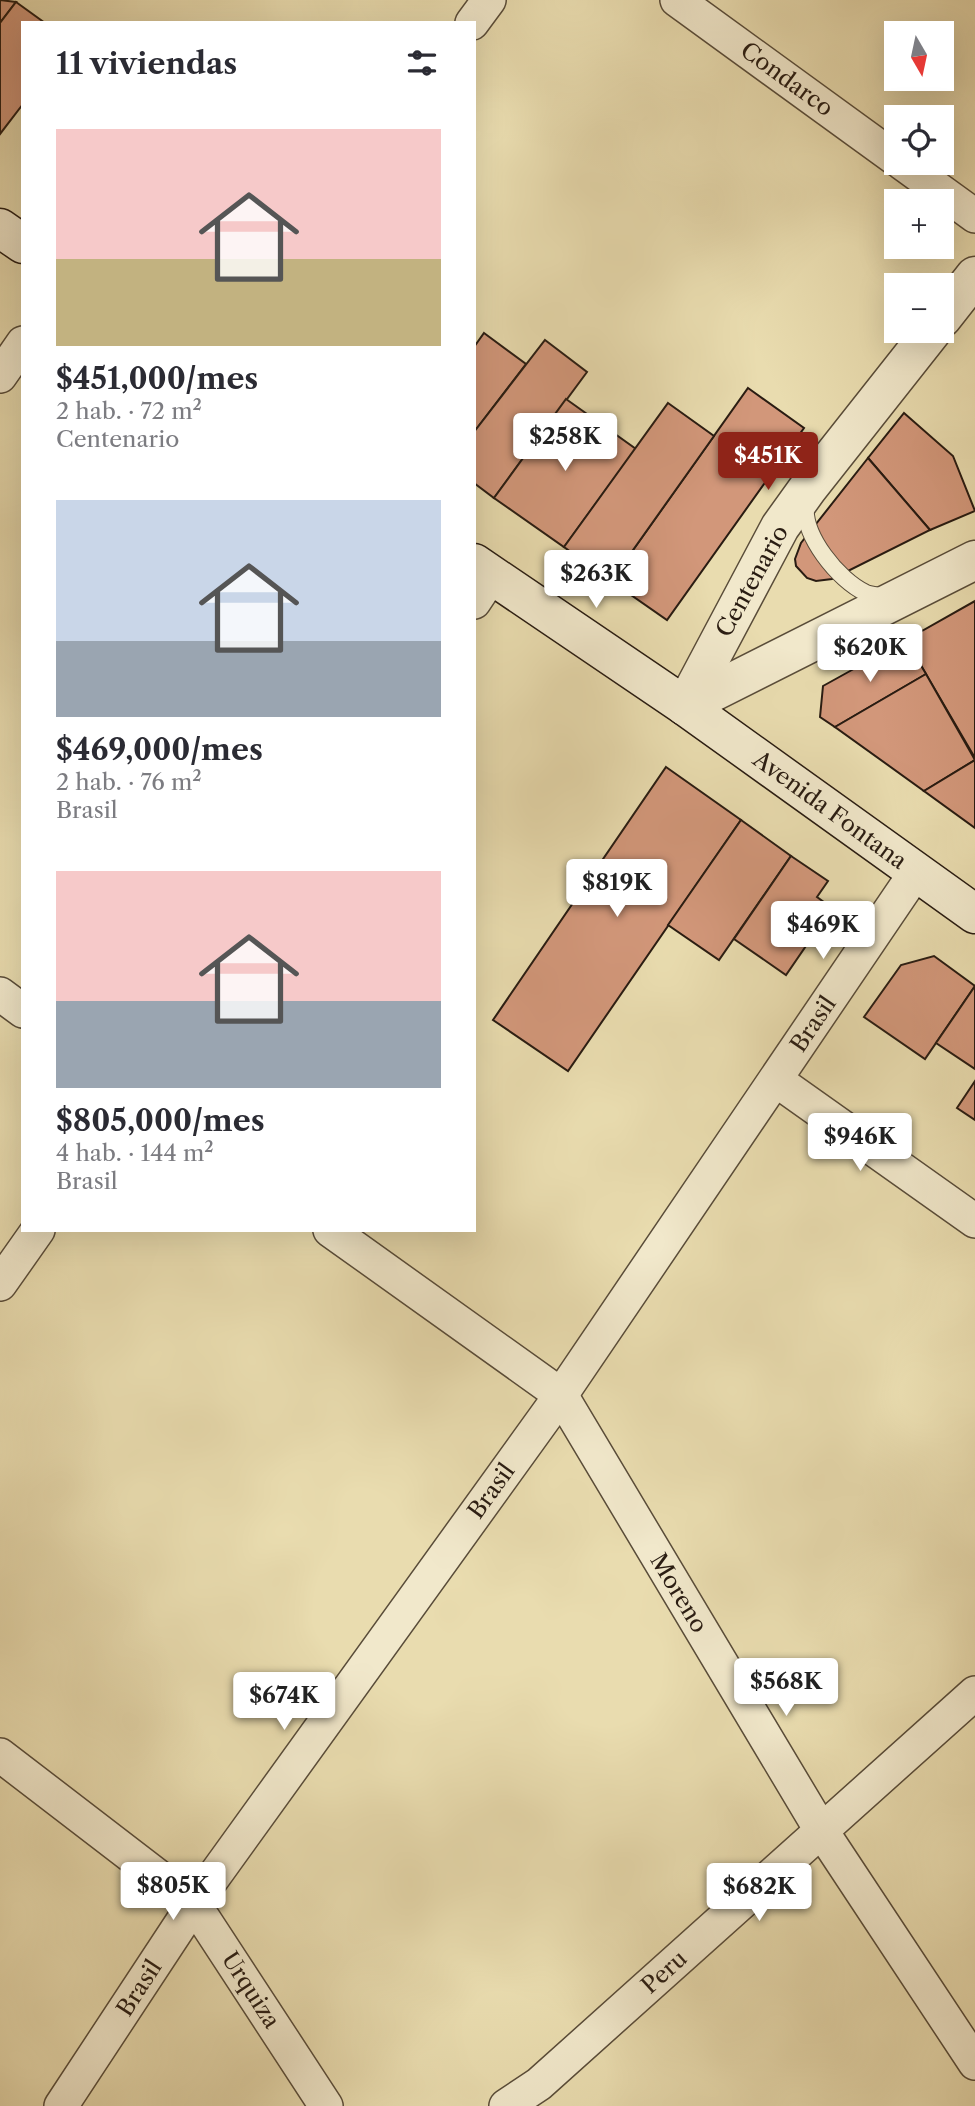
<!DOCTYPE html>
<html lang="es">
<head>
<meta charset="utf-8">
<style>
  body { margin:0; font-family:"Libre Caslon Text",serif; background:#f2f2f3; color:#2b2b33; height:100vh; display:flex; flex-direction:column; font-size:26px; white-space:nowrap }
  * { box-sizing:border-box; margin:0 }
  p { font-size:23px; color:#7c7c81 }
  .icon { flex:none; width:38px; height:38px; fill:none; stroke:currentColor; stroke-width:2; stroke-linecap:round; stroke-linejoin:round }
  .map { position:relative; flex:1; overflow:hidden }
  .details { position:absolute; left:21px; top:21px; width:455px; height:1211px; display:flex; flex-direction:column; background:#fff; border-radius:0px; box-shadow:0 7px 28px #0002 }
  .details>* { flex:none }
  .needle { width:46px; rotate:171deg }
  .buttons { position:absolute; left:884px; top:21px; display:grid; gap:14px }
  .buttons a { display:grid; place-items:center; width:70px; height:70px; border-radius:0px; background:#fff; box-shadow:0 7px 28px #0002; font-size:35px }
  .price { position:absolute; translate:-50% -60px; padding:0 16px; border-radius:7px; background:#fff; color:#222; font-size:23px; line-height:46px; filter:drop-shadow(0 2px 4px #0008) }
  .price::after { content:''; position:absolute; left:50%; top:42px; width:21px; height:16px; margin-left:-10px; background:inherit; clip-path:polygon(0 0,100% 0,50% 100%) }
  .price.active { background:#8f2418; color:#fff }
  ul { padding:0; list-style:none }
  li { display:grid; align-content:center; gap:14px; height:371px; padding:0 35px }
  li span { display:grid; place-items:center; height:217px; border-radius:0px; color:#555 }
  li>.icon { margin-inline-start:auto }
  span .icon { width:126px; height:126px; fill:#fffc; stroke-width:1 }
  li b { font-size:30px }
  h2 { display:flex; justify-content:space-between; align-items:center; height:84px; padding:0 35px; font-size:30px }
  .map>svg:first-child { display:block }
</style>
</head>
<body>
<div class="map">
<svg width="975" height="2106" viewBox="0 0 975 2106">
  <rect width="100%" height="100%" fill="#e9dcaf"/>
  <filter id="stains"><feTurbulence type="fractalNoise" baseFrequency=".00286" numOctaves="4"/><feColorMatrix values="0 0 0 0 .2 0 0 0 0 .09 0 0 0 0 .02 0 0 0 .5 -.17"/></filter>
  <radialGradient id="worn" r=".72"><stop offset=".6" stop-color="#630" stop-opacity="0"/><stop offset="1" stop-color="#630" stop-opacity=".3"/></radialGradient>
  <g fill="#d2977a" stroke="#291c12" stroke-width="2">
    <polygon points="0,0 16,2 0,23"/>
    <polygon points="16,2 45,23 23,23 23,104 0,134 0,23"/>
    <polygon points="484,333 526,364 474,432 474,347"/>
    <polygon points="545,340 587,372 494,498 474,483 474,432"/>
    <polygon points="748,388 804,428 667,620 611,581"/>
    <polygon points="566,399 636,449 564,547 494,498"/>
    <polygon points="668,403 714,436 611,581 564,547"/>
    <polygon points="904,413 953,456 975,511 930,530 868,458"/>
    <polygon points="868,458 930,530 832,579 816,581 807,578 796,566 795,559 801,543"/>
    <polygon points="975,601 975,758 906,640"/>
    <polygon points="906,640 926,674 835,727 820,717 823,686"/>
    <polygon points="926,674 975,760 924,791 835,727"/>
    <polygon points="975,760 975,828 924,791"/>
    <polygon points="666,767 741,820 568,1071 493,1020"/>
    <polygon points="741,820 791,856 719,960 668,925"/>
    <polygon points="791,856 828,881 817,897 832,908 786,975 734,939"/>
    <polygon points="934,956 975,986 925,1059 864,1017 901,965"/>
    <polygon points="975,986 975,1069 936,1043"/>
    <polygon points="975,1081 975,1120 957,1108"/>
  </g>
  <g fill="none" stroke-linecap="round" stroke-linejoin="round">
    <defs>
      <path id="service" d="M806 504C802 535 838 580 866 593 872 595 881 596 888 597"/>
      <g id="minor">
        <polyline points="677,0 896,159"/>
        <polyline points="472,23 489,0"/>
        <polyline points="902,163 975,216"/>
        <polyline points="0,376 23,343"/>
        <polyline points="474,602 492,575"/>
        <polyline points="0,994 23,1011"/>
        <polyline points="776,1080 975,1221"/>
        <polyline points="330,1230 561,1395 821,1830 975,2063"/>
        <polyline points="0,1284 38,1230"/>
        <polyline points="0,1755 194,1904 326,2106"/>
        <polyline points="61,2106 194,1904 561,1395 916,872"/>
        <polyline points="506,2106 539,2084 975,1693"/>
      </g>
      <g id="tertiary">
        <polyline points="942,318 975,276"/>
        <polyline points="685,706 780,527 808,488 932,331"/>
        <polyline points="685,706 975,560"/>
      </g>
      <g id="secondary">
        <polyline points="0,228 23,244"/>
        <polyline points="474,563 685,706 975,914"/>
      </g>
    </defs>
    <use href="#service" stroke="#594c39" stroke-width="18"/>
    <use href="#minor" stroke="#594c39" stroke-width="36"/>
    <use href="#tertiary" stroke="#594c39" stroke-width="41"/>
    <use href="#secondary" stroke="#291c12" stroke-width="41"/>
    <use href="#service" stroke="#f1e8cb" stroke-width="16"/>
    <use href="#minor" stroke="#f1e8cb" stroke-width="33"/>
    <use href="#tertiary" stroke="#f1e8cb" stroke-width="38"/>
    <use href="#secondary" stroke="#f1e8cb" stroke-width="38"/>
  </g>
  <g text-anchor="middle" stroke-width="6" stroke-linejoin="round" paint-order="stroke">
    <g font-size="23" fill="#291c12" stroke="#f1e8cb">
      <text transform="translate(787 79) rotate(36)" y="8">Condarco</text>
      <text transform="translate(752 581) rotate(-61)" y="8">Centenario</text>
      <text transform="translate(830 810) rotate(36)" y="8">Avenida Fontana</text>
      <text transform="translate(813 1024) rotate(-56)" y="8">Brasil</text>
      <text transform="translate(491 1491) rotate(-54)" y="8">Brasil</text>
      <text transform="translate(679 1593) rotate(59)" y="8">Moreno</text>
      <text transform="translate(664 1972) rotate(-42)" y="8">Peru</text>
      <text transform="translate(139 1988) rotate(-57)" y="8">Brasil</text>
      <text transform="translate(251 1990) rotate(57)" y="8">Urquiza</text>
    </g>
  </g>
  <rect width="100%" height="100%" filter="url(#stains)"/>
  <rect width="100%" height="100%" fill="url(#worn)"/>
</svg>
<div class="buttons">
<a><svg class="needle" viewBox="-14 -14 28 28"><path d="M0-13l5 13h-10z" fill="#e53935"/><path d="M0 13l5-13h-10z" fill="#7c7c81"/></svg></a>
<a><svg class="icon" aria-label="locate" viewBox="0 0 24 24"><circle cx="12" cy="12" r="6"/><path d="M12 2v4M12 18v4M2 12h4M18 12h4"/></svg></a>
<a>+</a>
<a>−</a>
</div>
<b class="price" style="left:565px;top:473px">$258K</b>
<b class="price active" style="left:768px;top:492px">$451K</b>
<b class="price" style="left:596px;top:610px">$263K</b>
<b class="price" style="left:870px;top:684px">$620K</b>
<b class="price" style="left:617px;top:919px">$819K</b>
<b class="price" style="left:823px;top:961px">$469K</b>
<b class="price" style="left:860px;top:1173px">$946K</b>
<b class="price" style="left:786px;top:1718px">$568K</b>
<b class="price" style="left:284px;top:1732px">$674K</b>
<b class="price" style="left:173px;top:1922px">$805K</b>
<b class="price" style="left:759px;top:1923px">$682K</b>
<section class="details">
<h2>11 viviendas<svg class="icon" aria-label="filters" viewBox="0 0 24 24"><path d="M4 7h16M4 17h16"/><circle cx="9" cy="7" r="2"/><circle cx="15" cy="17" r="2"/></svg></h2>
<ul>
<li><span style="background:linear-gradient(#f6c9c9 60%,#c2b280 0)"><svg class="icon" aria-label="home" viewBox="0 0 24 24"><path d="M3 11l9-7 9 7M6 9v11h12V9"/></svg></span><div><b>$451,000/mes</b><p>2 hab. · 72 m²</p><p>Centenario</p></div></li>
<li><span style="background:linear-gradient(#c9d6e8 65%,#9aa5b1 0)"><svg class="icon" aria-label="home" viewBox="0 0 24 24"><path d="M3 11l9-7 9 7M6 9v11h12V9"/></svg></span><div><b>$469,000/mes</b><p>2 hab. · 76 m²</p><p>Brasil</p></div></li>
<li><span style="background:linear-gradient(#f6c9c9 60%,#9aa5b1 0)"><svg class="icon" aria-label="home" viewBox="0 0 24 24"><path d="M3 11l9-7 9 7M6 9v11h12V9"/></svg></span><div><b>$805,000/mes</b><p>4 hab. · 144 m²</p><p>Brasil</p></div></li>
</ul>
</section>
</div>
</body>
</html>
